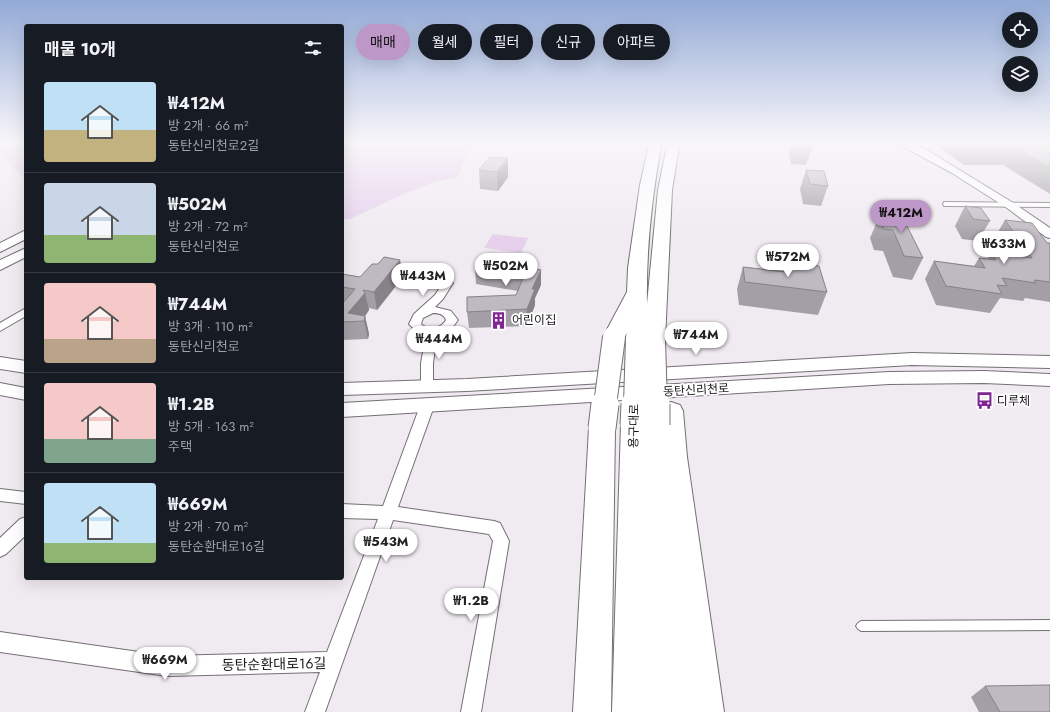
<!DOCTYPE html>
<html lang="ko">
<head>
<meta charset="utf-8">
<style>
  body { margin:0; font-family:Jost,"Noto Sans KR",sans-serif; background:#20242c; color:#f1f3f6; height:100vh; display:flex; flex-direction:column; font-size:15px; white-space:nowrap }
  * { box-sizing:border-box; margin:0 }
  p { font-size:13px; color:#9ea1a6 }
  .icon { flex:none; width:22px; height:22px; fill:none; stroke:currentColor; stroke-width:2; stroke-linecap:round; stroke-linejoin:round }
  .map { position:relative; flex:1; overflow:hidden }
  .panel { position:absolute; left:24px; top:24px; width:320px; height:556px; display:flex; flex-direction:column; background:#171b24; border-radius:4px; box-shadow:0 4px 16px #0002 }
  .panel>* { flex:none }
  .top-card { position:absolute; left:356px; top:24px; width:380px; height:36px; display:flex; gap:8px }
  .fabs { position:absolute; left:1002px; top:12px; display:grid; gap:8px }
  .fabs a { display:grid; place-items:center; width:36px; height:36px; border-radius:50%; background:#171b24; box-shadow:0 4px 16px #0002; font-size:20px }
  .price { position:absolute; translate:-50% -34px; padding:0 9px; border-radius:14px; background:#fff; color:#222; font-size:13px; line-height:26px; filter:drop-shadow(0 1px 2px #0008) }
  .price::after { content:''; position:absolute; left:50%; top:24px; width:12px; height:9px; margin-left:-6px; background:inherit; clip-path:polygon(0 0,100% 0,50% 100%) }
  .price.on { background:#be97c9; color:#111 }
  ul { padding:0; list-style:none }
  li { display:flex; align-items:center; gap:12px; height:100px; padding:0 20px }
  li+li { border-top:1px solid #363941 }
  li span { display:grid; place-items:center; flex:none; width:112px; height:80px; border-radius:4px; color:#555 }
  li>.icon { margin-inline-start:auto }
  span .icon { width:48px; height:48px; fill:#fffc; stroke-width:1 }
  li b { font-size:17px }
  h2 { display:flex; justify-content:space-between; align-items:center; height:48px; padding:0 20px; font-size:17px }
  .chip { padding:0 14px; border-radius:18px; background:#171b24; box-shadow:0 4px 16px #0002; font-size:14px; line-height:36px }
  .chip.on { background:#be97c9; color:#111 }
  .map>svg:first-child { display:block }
</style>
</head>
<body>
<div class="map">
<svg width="1050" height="712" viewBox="0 0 1050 712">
  <rect width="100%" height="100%" fill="#f0eaf1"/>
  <g fill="#e6d0ec">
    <polygon points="0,141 26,141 26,181 0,152"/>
    <polygon points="342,141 474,141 471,143 458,177 434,182 408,192 350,219 342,219"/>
    <polygon points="493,234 528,238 521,253 484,248"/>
  </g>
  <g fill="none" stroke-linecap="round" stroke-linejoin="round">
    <defs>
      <polygon id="lane" points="1050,620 1050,630 861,631 858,629 856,626 858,623 861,621"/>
      <g id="street">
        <polygon points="944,202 1050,203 1050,207 947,206 944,206 943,204"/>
        <path d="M448 280 453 283 443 299 435 307 451 311 458 320 452 328 437 334 433 363V387L432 390 427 391 422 390 421 387V363L426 335 418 333 409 324 414 314 435 295 444 281ZM433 313C439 313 444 314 446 320 441 329 428 331 421 324L423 318Z"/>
        <polygon points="26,308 26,316 0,331 0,323"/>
        <polygon points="427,401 432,403 434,406 398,507 494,521 500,523 509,541 481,712 461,712 493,541 489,534 393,520 325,712 305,712 320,672 167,676 0,652 0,632 167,656 327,652 378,519 342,518 342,504 383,506 420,406 422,403"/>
        <polygon points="0,489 26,492 26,504 0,501"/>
        <polygon points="26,517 26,535 6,554 0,557 0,538 20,519"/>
      </g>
      <g id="secondary">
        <polygon points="893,141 912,141 1015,204 1050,228 1050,238 1046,237 1007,208 952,173"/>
        <polygon points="26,230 26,239 0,252 0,243"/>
        <polygon points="26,248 26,257 0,270 0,260"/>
        <polygon points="912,353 1050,356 1050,368 912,365 467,391 342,395 342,383 467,379"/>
        <polygon points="0,357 26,361 26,373 0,369"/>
        <polygon points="984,371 1050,374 1050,386 984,383 889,384 342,417 342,403 889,372"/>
        <polygon points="0,383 26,388 26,400 0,395"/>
      </g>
      <g id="highway">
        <path d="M650 141H662C652 195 646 249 647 304L658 190 668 141H680L672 190 665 340 662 345 654 347 646 345 645 342 637 345 630 343 626 338 627 333 621 342 614 344 607 342 603 337 627 292 628 268 640 185Z"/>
        <polygon points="671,402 680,405 683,411 687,457 724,712 612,712 621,425 625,418 634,416 643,418 645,422 647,418 656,416 659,417 659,411 662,405"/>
        <polygon points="602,419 611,421 615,428 611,712 573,712 589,428 593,421"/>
      </g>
    </defs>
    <use href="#lane" stroke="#756f76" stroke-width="2"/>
    <use href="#street" stroke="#756f76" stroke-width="2"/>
    <use href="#secondary" stroke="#756f76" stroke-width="2"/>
    <use href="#highway" stroke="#756f76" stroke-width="2"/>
    <use href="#lane" fill="#fff" fill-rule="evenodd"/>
    <use href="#street" fill="#fff" fill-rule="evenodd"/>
    <use href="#secondary" fill="#fff" fill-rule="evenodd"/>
    <use href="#highway" fill="#fff" fill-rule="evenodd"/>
    <defs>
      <g id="highway-bridge-far1">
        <polyline points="654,340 656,405"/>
        <polyline points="605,405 614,337"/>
        <polyline points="635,405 637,338"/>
      </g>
      <g id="highway-bridge">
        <polyline points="656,404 656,425"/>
        <polyline points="634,425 635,404"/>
        <polyline points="602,428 605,404"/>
      </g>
    </defs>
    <use href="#highway-bridge-far1" stroke="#756f76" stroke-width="24" stroke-linecap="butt"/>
    <use href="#highway-bridge" stroke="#756f76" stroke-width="29" stroke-linecap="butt"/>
    <use href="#highway-bridge-far1" stroke="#fff" stroke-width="22"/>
    <use href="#highway-bridge" stroke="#fff" stroke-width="27"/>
  </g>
  <g fill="#a49fa6">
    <polygon points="519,141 535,141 534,143"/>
    <polygon points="792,141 810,141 812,148 806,165 791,164 789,152"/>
    <polygon points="930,141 1044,141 1050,144 1050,194 1003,165 964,165"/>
    <polygon points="508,158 508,177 498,191 480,189 479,170"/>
    <polygon points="806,170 828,186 821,206 803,204 800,189"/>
    <polygon points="965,206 990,221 978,241 962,239 955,226"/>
    <polygon points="884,212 923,258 912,280 893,277 883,251 874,250 870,238 879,217 881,218"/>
    <polygon points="1005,220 1047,243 1050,243 1050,302 1025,298 1023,301 1000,298 990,313 936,305 925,279 934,261 974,266 979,258 988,259 991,253 1007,255 995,237"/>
    <polygon points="400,260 403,277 377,310 369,308 369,310 365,316 369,334 368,339 342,340 342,274 360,277"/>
    <polygon points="532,264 532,268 541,270 541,285 535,298 535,305 527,326 469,328 467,312 516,295 518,291 476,284 475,268"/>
    <polygon points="802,265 827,292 818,315 739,305 737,289 743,267 783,271 784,268 797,270 799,266 802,267"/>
    <polygon points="985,686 1050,712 979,712 971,697"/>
  </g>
  <g fill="#868287">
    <polygon points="508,158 508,177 498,191 497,172"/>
    <polygon points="400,260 403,277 377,310 374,292"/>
    <polygon points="541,270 541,285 535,298 535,305 527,326 527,309 532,289"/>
    <polygon points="365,293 369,310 365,316 369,334 368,339 364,321 348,313"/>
  </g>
  <g fill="#bfb9c1" stroke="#868287">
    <polygon points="795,141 810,141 812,148 796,146"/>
    <polygon points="964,141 1044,141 1050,144 1050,168 1013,147 973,147"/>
    <polygon points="490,157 508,158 497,172 479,170"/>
    <polygon points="806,170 824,171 828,186 810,184"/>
    <polygon points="965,206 981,208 990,221 973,219"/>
    <polygon points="884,212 901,214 923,258 904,256 893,230 884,229 879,217 887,218"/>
    <polygon points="1005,220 1032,223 1047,243 1050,243 1050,282 1034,280 1036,283 1002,278 1007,286 997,285 1002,294 946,286 934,261 985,268 979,258 996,260 991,253 1032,258"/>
    <polygon points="384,257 400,260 374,292 363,290 365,293 348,313 365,316 364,321 342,322 342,304 355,289 342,287 342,274 360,277 372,264 378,264"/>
    <polygon points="482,258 532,264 530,268 541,270 532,289 535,289 527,309 467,312 467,297 516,295 524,276 475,268"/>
    <polygon points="802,265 819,266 827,292 745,282 743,267 785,272 784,268 799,270 799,266 803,267"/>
    <polygon points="1050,685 1050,712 1000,712 985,686"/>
  </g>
  <linearGradient id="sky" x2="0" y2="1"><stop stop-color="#93aad6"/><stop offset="0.59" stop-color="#f8f6f9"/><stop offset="1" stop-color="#f8f6f9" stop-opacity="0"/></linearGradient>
  <rect width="1050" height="241" fill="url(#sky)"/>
  <defs>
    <symbol id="building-bare" viewBox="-9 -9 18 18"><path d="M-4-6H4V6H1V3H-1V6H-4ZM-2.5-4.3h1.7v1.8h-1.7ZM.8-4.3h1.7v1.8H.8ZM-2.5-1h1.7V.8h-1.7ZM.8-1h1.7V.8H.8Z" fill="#7f2693" stroke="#fff" stroke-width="2.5" paint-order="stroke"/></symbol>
    <symbol id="bus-bare" viewBox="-9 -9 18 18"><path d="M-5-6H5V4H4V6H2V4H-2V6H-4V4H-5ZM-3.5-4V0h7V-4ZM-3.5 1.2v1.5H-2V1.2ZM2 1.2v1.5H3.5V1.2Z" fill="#7f2693" stroke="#fff" stroke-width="2.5" paint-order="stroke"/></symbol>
  </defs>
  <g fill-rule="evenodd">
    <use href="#building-bare" x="486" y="308" width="25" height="25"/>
    <use href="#bus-bare" x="972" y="388" width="25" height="25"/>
  </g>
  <g text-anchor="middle" stroke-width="3.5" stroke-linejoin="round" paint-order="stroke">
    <g font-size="12" fill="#1a171a" stroke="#fff" text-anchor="start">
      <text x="512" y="324">어린이집</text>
      <text x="997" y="405">디루체</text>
    </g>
    <g font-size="12" fill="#1a171a" stroke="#fff">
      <text transform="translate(696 390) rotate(-3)" y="4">동탄신리천로</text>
      <text transform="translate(634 426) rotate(-89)" y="4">용구대로</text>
    </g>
    <g font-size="14" fill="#1a171a" stroke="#fff">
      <text transform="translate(274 664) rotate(-1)" y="5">동탄순환대로16길</text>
    </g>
  </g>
</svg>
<div class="fabs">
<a><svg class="icon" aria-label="locate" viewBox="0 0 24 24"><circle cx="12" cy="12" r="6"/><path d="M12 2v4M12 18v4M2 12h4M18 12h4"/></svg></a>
<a><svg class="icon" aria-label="layers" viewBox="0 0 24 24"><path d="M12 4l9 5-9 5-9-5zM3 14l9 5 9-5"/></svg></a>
</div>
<b class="price on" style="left:901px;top:234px">₩412M</b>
<b class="price" style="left:1004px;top:265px">₩633M</b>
<b class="price" style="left:788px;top:278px">₩572M</b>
<b class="price" style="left:506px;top:287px">₩502M</b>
<b class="price" style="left:423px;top:297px">₩443M</b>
<b class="price" style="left:696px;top:356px">₩744M</b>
<b class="price" style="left:439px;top:360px">₩444M</b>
<b class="price" style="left:386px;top:563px">₩543M</b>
<b class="price" style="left:471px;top:622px">₩1.2B</b>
<b class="price" style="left:165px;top:681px">₩669M</b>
<div class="top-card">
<a class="chip on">매매</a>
<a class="chip">월세</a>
<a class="chip">필터</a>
<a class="chip">신규</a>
<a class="chip">아파트</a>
</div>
<section class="panel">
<h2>매물 10개<svg class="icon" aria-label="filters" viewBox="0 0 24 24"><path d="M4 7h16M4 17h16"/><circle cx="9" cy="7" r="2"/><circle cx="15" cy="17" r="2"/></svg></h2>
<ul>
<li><span style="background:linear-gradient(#bfe0f5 60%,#c2b280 0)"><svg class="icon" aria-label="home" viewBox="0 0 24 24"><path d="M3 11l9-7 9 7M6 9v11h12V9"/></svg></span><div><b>₩412M</b><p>방 2개 · 66 m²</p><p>동탄신리천로2길</p></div></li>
<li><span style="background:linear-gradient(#c9d6e8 65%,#8fb573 0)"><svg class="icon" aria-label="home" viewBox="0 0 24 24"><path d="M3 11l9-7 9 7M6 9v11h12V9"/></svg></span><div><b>₩502M</b><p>방 2개 · 72 m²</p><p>동탄신리천로</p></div></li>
<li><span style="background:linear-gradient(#f6c9c9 70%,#b9a48a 0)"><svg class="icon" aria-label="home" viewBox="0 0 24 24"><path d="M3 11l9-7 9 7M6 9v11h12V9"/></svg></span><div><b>₩744M</b><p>방 3개 · 110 m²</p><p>동탄신리천로</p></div></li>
<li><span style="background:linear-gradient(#f6c9c9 70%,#7fa58c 0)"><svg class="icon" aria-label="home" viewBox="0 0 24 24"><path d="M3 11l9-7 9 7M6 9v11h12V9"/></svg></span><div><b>₩1.2B</b><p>방 5개 · 163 m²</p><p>주택</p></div></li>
<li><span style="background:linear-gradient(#bfe0f5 75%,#8fb573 0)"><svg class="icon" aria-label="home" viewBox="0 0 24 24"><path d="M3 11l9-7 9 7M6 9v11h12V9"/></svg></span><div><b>₩669M</b><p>방 2개 · 70 m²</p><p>동탄순환대로16길</p></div></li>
</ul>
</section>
</div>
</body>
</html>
